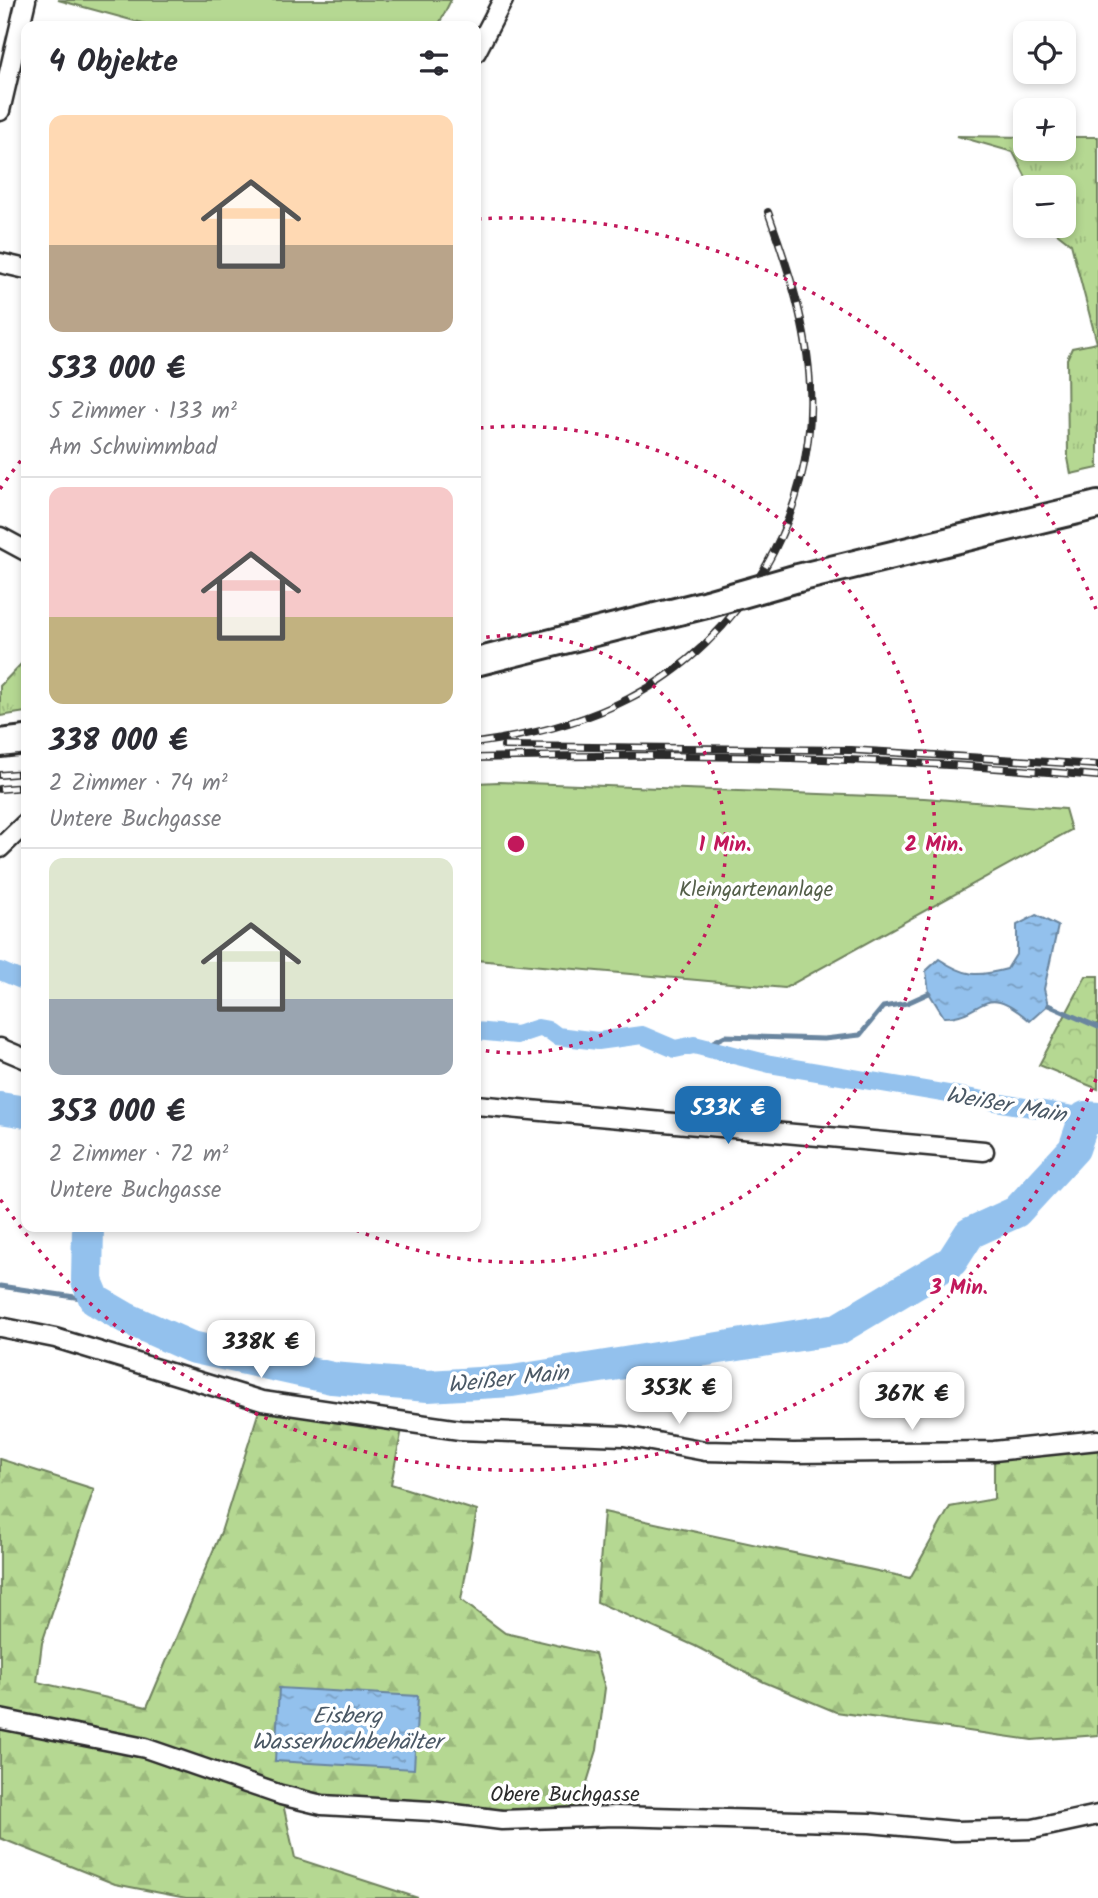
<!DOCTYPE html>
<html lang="de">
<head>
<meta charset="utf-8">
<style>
  body { margin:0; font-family:Kalam,sans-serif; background:#f7f7f7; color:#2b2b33; height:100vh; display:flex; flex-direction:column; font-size:26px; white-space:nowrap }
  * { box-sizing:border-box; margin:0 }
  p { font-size:23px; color:#7c7c81 }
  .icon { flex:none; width:38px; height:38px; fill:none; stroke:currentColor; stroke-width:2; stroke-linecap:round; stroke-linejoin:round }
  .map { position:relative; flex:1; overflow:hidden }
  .details { position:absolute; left:21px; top:21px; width:460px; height:1211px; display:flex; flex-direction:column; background:#fff; border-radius:14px; box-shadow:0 4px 10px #0003 }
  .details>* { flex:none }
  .fabs { position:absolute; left:1013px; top:21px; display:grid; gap:14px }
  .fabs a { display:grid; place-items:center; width:63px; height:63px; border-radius:14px; background:#fff; box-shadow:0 4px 10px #0003; font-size:35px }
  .price { position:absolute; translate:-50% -60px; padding:0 16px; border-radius:14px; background:#fff; color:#222; font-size:23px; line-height:46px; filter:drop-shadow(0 2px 4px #0008) }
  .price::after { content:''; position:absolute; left:50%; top:42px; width:21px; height:16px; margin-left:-10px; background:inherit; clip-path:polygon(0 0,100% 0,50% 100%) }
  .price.selected { background:#1f6fb2; color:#fff }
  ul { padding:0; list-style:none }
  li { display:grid; align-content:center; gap:14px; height:371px; padding:0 28px }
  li+li { border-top:2px solid #e1e1e2 }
  li span { display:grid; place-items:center; height:217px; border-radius:14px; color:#555 }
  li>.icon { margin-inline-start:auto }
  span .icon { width:126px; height:126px; fill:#fffc; stroke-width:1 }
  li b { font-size:30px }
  h2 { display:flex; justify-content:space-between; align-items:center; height:84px; padding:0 28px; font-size:30px }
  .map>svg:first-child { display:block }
</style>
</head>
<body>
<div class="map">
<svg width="1098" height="1898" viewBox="0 0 1098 1898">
  <defs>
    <pattern id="grass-tufts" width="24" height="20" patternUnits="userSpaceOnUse" patternTransform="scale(1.75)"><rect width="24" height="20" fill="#b5d892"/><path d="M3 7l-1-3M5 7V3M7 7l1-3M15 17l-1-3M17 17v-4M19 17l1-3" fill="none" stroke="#9cba7e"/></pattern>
    <pattern id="forest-firs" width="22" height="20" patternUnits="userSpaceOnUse" patternTransform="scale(1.75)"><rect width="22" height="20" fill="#b5d892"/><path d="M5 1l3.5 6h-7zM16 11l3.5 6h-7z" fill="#9cba7e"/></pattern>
    <pattern id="park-crowns" width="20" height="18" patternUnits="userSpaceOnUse" patternTransform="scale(1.75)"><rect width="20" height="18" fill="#b5d892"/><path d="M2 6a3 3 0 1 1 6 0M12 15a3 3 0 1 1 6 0" fill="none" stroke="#9cba7e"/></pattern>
    <pattern id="water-ripples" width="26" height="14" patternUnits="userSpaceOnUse" patternTransform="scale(1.75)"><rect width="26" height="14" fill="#93c1ed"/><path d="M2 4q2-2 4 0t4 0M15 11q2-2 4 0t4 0" fill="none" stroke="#789dc0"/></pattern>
  </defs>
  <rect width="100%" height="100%" fill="#fff"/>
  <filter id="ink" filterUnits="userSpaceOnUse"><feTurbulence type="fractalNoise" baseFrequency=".0143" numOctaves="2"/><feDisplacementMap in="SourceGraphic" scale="14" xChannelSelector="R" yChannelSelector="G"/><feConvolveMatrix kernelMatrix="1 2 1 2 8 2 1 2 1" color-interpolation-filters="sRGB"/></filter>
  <g filter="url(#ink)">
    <g fill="url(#grass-tufts)" stroke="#70825e" stroke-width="2">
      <polygon points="957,136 1025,137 1026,149 1064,149 1064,137 1098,137 1098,468 1071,474 1068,458 1067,359 1072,348 1097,343 1071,244 1048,226 1064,226 1064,187 1031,187 1013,152"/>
      <polygon points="24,661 26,712 0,716 0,686"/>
    </g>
    <g fill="url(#forest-firs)" stroke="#70825e" stroke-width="2">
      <polygon points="262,1401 403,1424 391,1484 477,1511 461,1600 505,1633 595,1654 605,1688 597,1750 576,1818 281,1795 295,1858 418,1898 186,1898 115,1884 0,1838 0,1459 94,1489 42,1643 37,1682 147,1707 221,1532"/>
      <polygon points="1098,1440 1098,1735 1032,1740 836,1712 764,1682 695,1646 597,1602 604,1512 910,1578 950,1507 994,1499 994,1451"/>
    </g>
    <polygon fill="url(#park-crowns)" stroke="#70825e" stroke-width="2" points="1086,976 1098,976 1098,1089 1039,1065"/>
    <g fill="#b5d892" stroke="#70825e" stroke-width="2">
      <polygon points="58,0 451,0 438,26 153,26"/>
      <polygon points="499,782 924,798 1065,809 1071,830 785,988 476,960 476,783"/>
    </g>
    <g fill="url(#water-ripples)" stroke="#69859f" stroke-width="2">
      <path d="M1036 915 1058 926 1044 989 1048 1005 1030 1021C981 979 986 1017 944 1017L929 993 926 971 939 959C966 977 977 977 1007 969L1017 953V925Z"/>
      <polygon points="279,1688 418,1696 414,1769 275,1761"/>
    </g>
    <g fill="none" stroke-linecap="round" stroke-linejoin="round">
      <g stroke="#69859f" stroke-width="5">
        <polyline points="1048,1005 1098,1027"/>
        <polyline points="703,1047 725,1036 824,1039 860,1035 883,1007 907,1003 929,993"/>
        <polyline points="0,1286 95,1300"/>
      </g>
      <g stroke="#93c1ed" stroke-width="18">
        <polyline points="0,971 26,982"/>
        <polyline points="476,1031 517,1035 538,1028 549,1030 557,1036 598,1041 642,1035 675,1049 694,1045 770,1064 1085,1117"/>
      </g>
      <g stroke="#93c1ed" stroke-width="32">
        <polyline points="0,1108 26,1112"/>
        <polyline points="88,1227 87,1281 95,1300 126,1318 191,1347 332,1378 428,1386 512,1381 838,1329 952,1261 970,1233 1016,1212 1074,1149 1085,1117 1098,1118"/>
      </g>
      <defs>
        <g id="minor">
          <polyline points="476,52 503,0"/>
          <polyline points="0,111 26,0"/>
          <polyline points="0,263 26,269"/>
          <polyline points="0,537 26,551"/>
          <polyline points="0,848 26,823"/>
          <polyline points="0,1048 26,1059"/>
          <polyline points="476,1105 984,1151"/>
          <polyline points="0,1327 55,1338 262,1401 460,1430 624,1436 705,1451 793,1453 994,1451 1098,1440"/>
          <polyline points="0,1719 145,1748 281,1795 322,1805 431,1811 502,1820 615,1816 870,1823 955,1831 1033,1829 1098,1815"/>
        </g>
        <g id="highway">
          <polyline points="798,578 1098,505"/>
          <polyline points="476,662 707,604"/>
          <polyline points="0,743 26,740"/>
        </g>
      </defs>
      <use href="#minor" stroke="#2b2b2b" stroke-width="23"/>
      <use href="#highway" stroke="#2b2b2b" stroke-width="32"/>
      <use href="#minor" stroke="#fff" stroke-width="18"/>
      <use href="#highway" stroke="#fff" stroke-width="26"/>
      <defs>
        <g id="rail">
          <path d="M476 743C528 736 581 723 628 699 742 641 816 515 810 387 808 328 788 267 768 212"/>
          <polyline points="504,746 851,750 1098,765"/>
          <path d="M476 758C683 752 892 758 1098 776"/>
          <polyline points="0,775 26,773"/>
          <polyline points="0,789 26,787"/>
        </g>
      </defs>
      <use href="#rail" stroke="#2b2b2b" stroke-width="8"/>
      <use href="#rail" stroke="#fff" stroke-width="5" stroke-dasharray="16" stroke-linecap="butt"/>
      <defs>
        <polyline id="highway-bridge" points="707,604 798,578"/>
      </defs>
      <use href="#highway-bridge" stroke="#2b2b2b" stroke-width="32" stroke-linecap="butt"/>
      <use href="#highway-bridge" stroke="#fff" stroke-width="26"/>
    </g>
  </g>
  <g fill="none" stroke="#c2185b" stroke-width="3.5" stroke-dasharray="3.5 7">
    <path d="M476 639A209 209 0 1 1 476 1049"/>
    <path d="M480 428A418 418 0 1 1 349 1227"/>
    <path d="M1096 1079A626 626 0 0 1 0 1199M0 489A626 626 0 0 1 26 454M478 219A626 626 0 0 1 1096 609"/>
  </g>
  <g text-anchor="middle" stroke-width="7" stroke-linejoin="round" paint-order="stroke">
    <g font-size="21" fill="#545f4a" stroke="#fff">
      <text x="756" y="896">Kleingartenanlage</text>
    </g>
    <g font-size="21" fill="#2b2b2b" stroke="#fff">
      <text x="565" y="1801">Obere Buchgasse</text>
    </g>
    <g font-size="23" font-style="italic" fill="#4a5865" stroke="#fff">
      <text transform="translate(1006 1104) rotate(10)" y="8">Weißer Main</text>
      <text transform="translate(508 1378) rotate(-6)" y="8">Weißer Main</text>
      <text x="347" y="1723">Eisberg<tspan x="347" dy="26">Wasserhochbehälter</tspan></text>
    </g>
  </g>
  <circle cx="516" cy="844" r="10" fill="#c2185b" stroke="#fff" stroke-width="3.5"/>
  <g font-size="21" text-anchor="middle" font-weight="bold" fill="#c2185b" stroke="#fff" stroke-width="7" stroke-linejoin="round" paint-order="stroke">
    <text x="725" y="851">1 Min.</text>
    <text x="934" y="851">2 Min.</text>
    <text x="959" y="1294">3 Min.</text>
  </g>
</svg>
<div class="fabs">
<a><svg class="icon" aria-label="locate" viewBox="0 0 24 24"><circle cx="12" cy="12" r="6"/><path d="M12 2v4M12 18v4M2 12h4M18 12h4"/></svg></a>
<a>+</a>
<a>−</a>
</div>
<b class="price selected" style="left:728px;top:1146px">533K €</b>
<b class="price" style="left:261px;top:1380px">338K €</b>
<b class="price" style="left:679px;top:1426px">353K €</b>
<b class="price" style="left:912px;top:1432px">367K €</b>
<section class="details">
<h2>4 Objekte<svg class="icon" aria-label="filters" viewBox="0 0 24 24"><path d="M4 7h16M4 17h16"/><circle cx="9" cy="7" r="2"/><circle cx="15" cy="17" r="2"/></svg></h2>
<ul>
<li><span style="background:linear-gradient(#ffd9b3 60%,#b9a48a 0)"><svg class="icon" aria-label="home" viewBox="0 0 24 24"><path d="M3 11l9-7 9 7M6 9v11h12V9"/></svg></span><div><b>533 000 €</b><p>5 Zimmer · 133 m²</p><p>Am Schwimmbad</p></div></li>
<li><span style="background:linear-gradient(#f6c9c9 60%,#c2b280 0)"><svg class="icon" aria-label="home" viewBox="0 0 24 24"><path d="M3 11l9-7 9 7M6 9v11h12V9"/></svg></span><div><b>338 000 €</b><p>2 Zimmer · 74 m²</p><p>Untere Buchgasse</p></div></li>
<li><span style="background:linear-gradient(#dfe7d0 65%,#9aa5b1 0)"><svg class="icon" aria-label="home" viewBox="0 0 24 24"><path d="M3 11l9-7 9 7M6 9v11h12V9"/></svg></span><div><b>353 000 €</b><p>2 Zimmer · 72 m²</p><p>Untere Buchgasse</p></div></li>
</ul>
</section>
</div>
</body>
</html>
